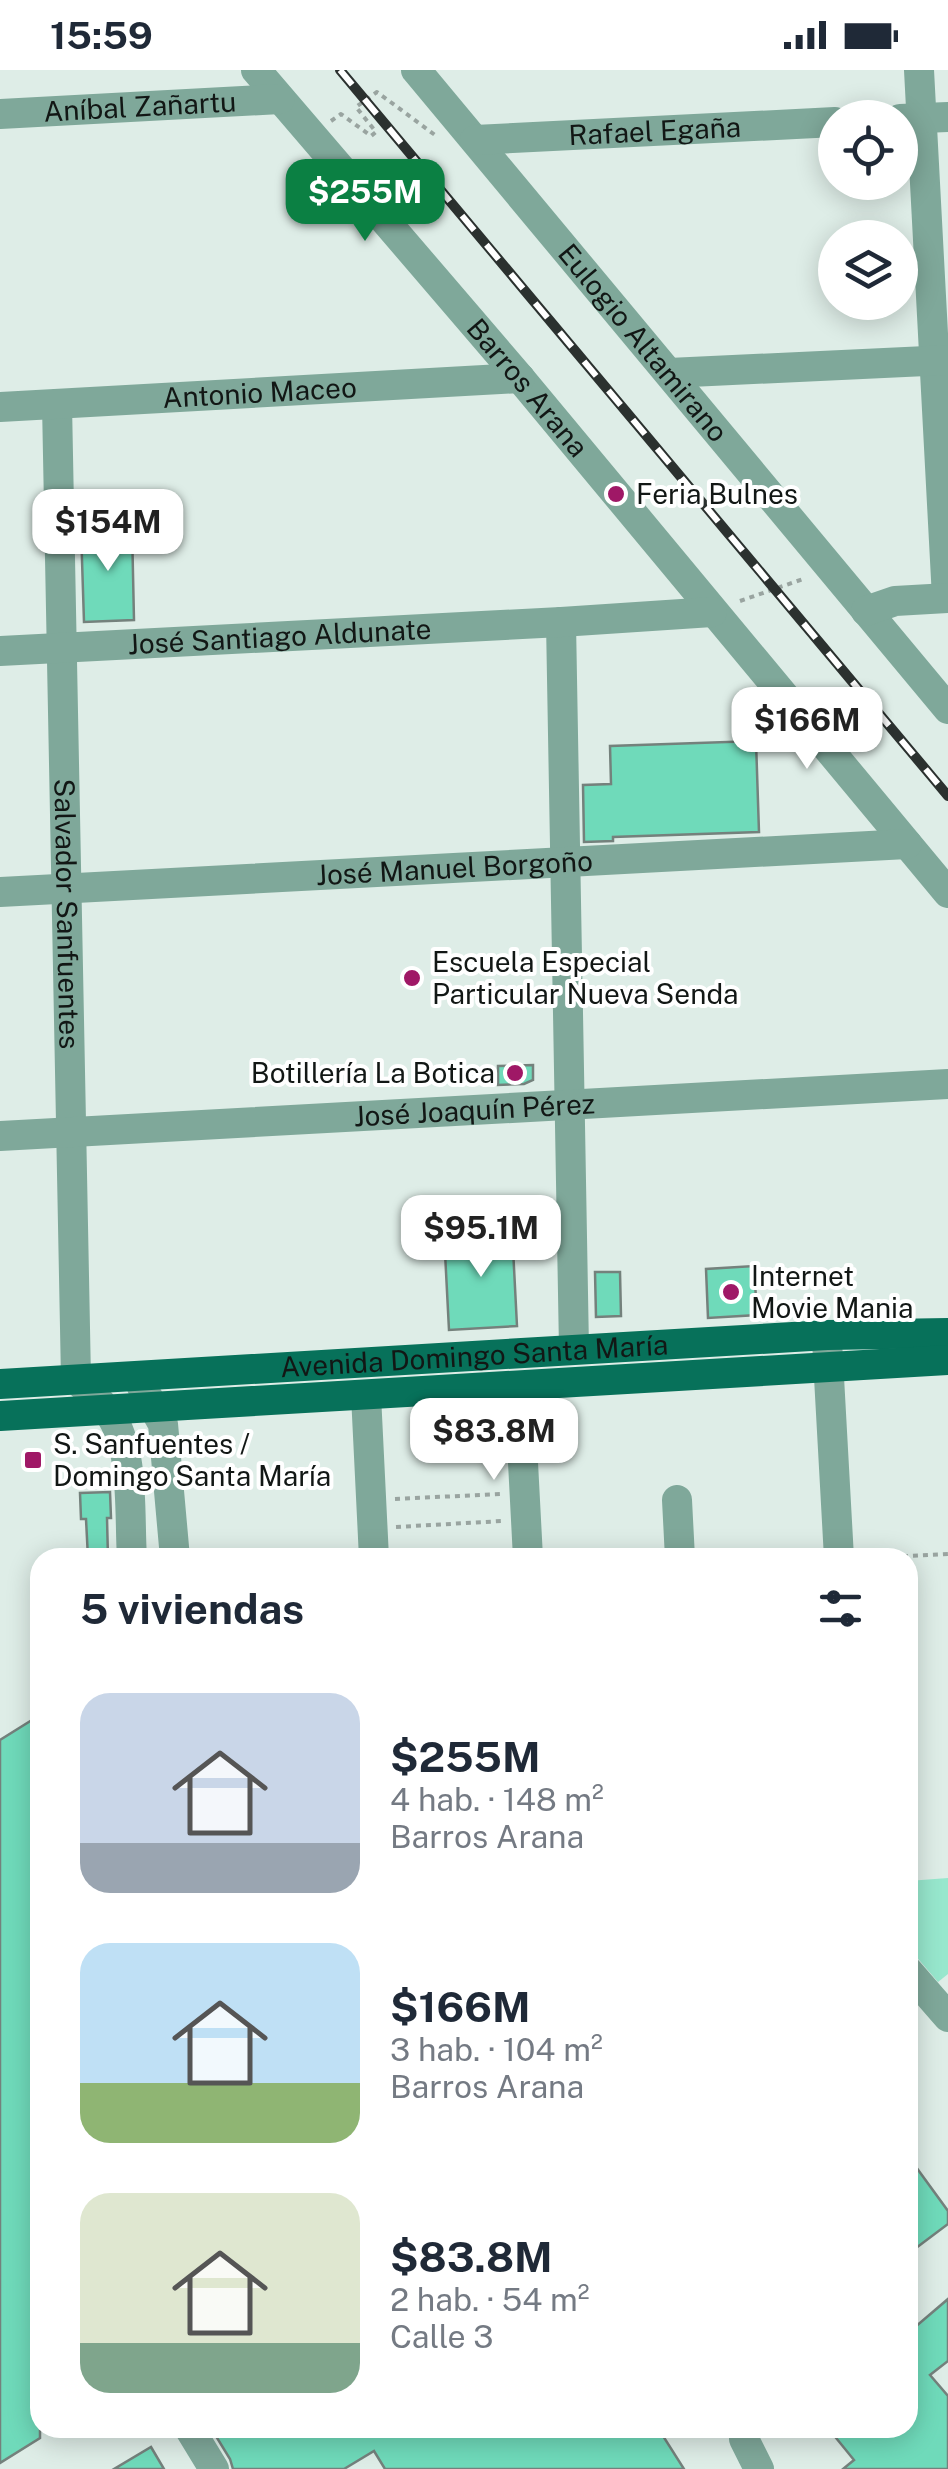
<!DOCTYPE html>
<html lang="es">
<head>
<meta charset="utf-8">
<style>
  body { margin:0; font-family:"Public Sans",sans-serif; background:#f2f2f3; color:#1f2937; height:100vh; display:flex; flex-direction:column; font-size:38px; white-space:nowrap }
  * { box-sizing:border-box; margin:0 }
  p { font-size:32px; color:#747a83 }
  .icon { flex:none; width:55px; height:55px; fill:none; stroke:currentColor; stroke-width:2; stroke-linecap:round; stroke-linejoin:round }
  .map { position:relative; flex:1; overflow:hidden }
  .side { position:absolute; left:30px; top:1478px; width:888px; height:890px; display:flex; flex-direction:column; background:#fff; border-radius:30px; box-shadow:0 5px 25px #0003 }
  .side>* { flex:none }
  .controls { position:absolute; left:818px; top:30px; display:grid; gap:20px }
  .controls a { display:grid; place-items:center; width:100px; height:100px; border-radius:50%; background:#fff; box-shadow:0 5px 25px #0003; font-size:50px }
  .price { position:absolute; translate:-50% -85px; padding:0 22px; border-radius:20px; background:#fff; color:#222; font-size:32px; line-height:65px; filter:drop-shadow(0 2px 5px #0008) }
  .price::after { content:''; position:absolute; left:50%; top:60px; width:30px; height:22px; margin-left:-15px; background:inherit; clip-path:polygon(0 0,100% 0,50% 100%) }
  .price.selected { background:#0b8043; color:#fff }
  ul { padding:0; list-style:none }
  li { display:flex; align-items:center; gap:30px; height:250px; padding:0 50px }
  li span { display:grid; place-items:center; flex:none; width:280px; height:200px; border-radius:30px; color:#555 }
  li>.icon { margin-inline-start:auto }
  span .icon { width:120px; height:120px; fill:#fffc; stroke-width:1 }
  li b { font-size:42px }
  h2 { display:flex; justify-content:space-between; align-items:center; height:120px; padding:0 50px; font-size:42px }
  .status { display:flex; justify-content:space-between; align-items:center; height:70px; padding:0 50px; background:#fff; direction:ltr }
  .status svg { height:28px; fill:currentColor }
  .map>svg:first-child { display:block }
</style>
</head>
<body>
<div class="status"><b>15:59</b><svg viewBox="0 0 49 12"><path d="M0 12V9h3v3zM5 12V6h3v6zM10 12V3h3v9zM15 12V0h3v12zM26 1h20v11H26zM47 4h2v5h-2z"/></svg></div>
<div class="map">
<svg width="948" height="2399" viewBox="0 0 948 2399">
  <rect width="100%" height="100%" fill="#deede7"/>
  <polygon fill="#97e7cd" points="948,1808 948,1904 938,1912 908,1877 908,1811"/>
  <g fill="#6fdaba" stroke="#74817c" stroke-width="2.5">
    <polygon points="132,457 134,550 84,552 81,459"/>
    <polygon points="756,671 759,762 613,767 613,771 584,772 583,715 611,714 610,676"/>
    <polygon points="533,995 533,1010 524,1014 498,1015 498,996"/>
    <polygon points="512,1159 517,1256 449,1260 444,1163"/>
    <polygon points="754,1196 757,1245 708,1248 706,1199"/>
    <polygon points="595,1202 620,1202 621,1246 596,1247"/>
    <polygon points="110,1422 111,1448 107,1448 108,1488 88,1488 86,1449 81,1449 80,1423"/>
    <polygon points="40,1645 40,2368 0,2393 0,1670"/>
    <polygon points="908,2086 948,2141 948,2154 908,2184"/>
    <polygon points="948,2229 948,2291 930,2305 948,2326 948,2399 843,2399 854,2390 828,2358 908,2358 908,2263"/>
    <polygon points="211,2358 658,2358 684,2399 385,2399 374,2381 344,2399 233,2399 230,2389"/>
    <polygon points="151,2377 164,2399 114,2399"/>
  </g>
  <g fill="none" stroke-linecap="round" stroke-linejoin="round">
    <g stroke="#99a4a0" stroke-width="4" stroke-dasharray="5 5" stroke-linecap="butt">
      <polyline points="331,51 341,44 371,66 376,62 356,37 377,22 435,65"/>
      <polyline points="740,531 806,508"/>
      <polyline points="395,1429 500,1424"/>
      <polyline points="396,1457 502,1451"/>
      <polyline points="863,1488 948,1484"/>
    </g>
    <g stroke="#7fa89a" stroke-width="30">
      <path id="s1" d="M256 0 520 308 948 823"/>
      <path id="s2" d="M416 0 948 639"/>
      <polyline points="919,0 947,528"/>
      <path id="s3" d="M0 44 280 29"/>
      <polyline points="900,49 948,47"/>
      <path id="s4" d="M475 70 835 52"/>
      <polyline points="669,303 948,290"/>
      <path id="s5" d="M57 334 76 1309C87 1320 100 1330 109 1343 135 1379 129 1443 132 1488"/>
      <path id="s6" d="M0 337 520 308"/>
      <polyline points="866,541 895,531 948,528"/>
      <polyline points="561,552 574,1279"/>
      <path id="s7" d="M0 581 561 552 712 542"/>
      <path id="s8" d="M0 822 907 774"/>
      <path id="s9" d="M0 1066 948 1014"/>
      <polyline points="827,1271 839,1488"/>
      <polyline points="519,1316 528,1488"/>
      <polyline points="142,1317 163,1354 175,1488"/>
      <polyline points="366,1325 374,1488"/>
      <polyline points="677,1430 680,1488"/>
      <polyline points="908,1901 948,1947"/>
      <polyline points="189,2358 214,2399"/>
      <polyline points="747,2358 744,2369 759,2399"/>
    </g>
    <g stroke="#07715a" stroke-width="30">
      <path id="s10" d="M0 1314 827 1265 948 1263"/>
      <polyline points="0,1346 948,1290"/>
    </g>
    <defs>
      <polyline id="rail" points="340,0 948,726"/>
    </defs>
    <use href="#rail" stroke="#2b312f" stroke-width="10"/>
    <use href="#rail" stroke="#fff" stroke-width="6" stroke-dasharray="19" stroke-linecap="butt"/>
  </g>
  <g fill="#9f1866" stroke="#fff" stroke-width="4">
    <circle cx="616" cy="424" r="10"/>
    <circle cx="412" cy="908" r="10"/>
    <circle cx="515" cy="1003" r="10"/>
    <circle cx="731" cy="1222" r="10"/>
    <rect x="23" y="1380" width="20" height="20" rx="5"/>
  </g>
  <g text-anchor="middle" stroke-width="8" stroke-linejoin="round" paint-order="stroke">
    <g font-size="28" fill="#121715" stroke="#fff">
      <text dy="10" stroke="none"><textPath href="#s3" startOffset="140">Aníbal Zañartu</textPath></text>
      <text dy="10" stroke="none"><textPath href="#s4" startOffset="180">Rafael Egaña</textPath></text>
      <text dy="10" stroke="none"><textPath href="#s2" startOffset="355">Eulogio Altamirano</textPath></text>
      <text dy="10" stroke="none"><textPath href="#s1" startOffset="418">Barros Arana</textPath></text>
      <text dy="10" stroke="none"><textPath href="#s6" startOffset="260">Antonio Maceo</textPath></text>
      <text dy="10" stroke="none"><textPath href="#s7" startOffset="280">José Santiago Aldunate</textPath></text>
      <text dy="10" stroke="none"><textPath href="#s8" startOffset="455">José Manuel Borgoño</textPath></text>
      <text dy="10" stroke="none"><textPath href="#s5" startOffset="510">Salvador Sanfuentes</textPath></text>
      <text dy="10" stroke="none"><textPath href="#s9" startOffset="475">José Joaquín Pérez</textPath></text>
      <text dy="10" stroke="none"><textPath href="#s10" startOffset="475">Avenida Domingo Santa María</textPath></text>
    </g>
    <g font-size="28" fill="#121715" stroke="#fff" text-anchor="start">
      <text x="636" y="434">Feria Bulnes</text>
      <text x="432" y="902">Escuela Especial<tspan x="432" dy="32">Particular Nueva Senda</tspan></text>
      <text x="495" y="1013" text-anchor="end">Botillería La Botica</text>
      <text x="751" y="1216">Internet<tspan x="751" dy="32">Movie Mania</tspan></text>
      <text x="53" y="1384">S. Sanfuentes /<tspan x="53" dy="32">Domingo Santa María</tspan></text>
    </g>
  </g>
</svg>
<div class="controls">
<a><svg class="icon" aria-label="locate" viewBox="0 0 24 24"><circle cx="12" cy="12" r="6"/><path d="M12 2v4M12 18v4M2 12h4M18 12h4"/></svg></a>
<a><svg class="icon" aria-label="layers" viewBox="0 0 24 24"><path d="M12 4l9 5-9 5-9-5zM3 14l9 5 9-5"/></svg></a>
</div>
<b class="price selected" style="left:365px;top:174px">$255M</b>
<b class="price" style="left:108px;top:504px">$154M</b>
<b class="price" style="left:807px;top:702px">$166M</b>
<b class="price" style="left:481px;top:1210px">$95.1M</b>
<b class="price" style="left:494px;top:1413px">$83.8M</b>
<section class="side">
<h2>5 viviendas<svg class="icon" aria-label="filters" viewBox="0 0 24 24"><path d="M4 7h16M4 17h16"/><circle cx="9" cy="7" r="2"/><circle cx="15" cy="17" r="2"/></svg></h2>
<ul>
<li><span style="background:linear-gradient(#c9d6e8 75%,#9aa5b1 0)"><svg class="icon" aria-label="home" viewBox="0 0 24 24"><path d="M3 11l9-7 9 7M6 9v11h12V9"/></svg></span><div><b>$255M</b><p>4 hab. · 148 m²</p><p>Barros Arana</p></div></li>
<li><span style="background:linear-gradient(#bfe0f5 70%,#8fb573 0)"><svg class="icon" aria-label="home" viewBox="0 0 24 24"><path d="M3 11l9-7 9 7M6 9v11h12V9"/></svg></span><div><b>$166M</b><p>3 hab. · 104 m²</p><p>Barros Arana</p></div></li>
<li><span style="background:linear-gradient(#dfe7d0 75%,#7fa58c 0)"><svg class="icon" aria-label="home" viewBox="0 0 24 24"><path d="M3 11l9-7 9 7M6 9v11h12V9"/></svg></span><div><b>$83.8M</b><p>2 hab. · 54 m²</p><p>Calle 3</p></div></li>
</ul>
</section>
</div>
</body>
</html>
